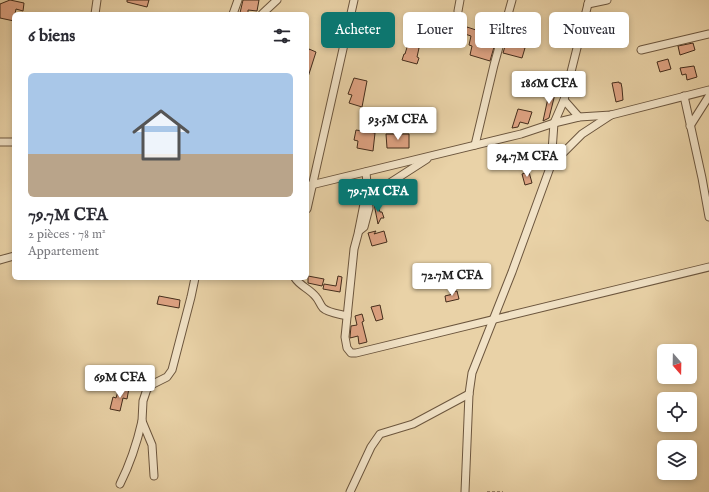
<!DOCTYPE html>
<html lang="fr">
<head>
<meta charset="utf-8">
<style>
  body { margin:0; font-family:"IM FELL English",serif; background:#f7f7f7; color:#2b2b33; height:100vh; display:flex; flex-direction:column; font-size:15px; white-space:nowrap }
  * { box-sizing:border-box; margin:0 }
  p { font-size:13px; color:#7c7c81 }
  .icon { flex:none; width:22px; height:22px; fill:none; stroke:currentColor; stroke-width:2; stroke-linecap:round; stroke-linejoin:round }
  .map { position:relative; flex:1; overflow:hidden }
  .details { position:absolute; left:12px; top:12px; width:297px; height:268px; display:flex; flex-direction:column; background:#fff; border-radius:6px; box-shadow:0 2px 6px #0003 }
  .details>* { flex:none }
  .hud { position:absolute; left:321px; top:12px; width:328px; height:36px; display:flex; gap:8px }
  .needle { width:26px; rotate:160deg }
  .fabs { position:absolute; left:657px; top:344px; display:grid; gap:8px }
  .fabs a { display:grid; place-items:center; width:40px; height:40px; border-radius:6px; background:#fff; box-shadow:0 2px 6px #0003; font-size:20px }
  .price { position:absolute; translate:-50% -34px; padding:0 9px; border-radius:4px; background:#fff; color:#222; font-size:13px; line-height:26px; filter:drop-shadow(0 1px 2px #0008) }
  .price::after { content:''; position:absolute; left:50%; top:24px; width:12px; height:9px; margin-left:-6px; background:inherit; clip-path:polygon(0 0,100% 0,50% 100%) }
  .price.current { background:#0f766e; color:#fff }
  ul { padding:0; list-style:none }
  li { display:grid; align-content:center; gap:8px; height:212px; padding:0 16px }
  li+li { border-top:1px solid #e1e1e2 }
  li span { display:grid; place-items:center; height:124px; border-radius:6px; color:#555 }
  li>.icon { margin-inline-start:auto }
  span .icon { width:72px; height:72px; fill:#fffc; stroke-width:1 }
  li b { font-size:17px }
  h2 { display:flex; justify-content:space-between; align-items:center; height:48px; padding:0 16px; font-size:17px }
  .chip { padding:0 14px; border-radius:6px; background:#fff; box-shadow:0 2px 6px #0003; font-size:14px; line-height:36px }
  .chip.current { background:#0f766e; color:#fff }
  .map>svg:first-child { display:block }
</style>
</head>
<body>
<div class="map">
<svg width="709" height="492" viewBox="0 0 709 492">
  <rect width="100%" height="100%" fill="#e9d2a7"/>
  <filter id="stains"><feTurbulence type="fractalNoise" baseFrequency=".005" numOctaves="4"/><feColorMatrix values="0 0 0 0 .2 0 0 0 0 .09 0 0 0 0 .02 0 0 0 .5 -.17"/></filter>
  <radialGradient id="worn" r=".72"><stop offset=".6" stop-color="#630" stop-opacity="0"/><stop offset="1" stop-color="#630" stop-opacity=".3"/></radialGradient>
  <g fill="#dfa383" stroke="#432c1b">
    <polygon points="10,0 24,3 23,11 16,9 15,14 14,14 14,21 0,18 0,4"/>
    <polygon points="127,0 149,0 147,7 127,2"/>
    <polygon points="243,0 259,0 257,11 248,10 248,13 240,13"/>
    <polygon points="478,25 484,27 478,43 494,47 490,61 470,55 472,46 469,45 471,36 465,34 467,27 476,30"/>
    <polygon points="513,26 533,32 530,40 510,34"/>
    <polygon points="506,43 525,48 522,58 503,53"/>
    <polygon points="693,43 695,50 680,55 678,46"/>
    <polygon points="408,44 419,48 417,57 419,58 417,64 402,60 404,54 405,54"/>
    <polygon points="309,49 316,52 308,77 307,77 307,56"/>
    <polygon points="668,59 671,69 660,72 657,62"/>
    <polygon points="694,66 697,77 687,80 686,74 682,75 680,68"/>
    <polygon points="580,75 583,90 571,94 575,76"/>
    <polygon points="354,78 367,81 362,107 349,103 352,95 348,94"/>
    <polygon points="619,82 619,83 621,83 622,88 623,100 616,102 612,83"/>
    <polygon points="544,92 554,95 554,98 549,118 543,121 548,98 545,97"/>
    <polygon points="518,109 532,112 528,124 520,122 518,127 512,128"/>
    <polygon points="356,130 375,133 373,151 357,148 358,141 354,140"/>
    <polygon points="386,134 409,134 409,148 387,148"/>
    <polygon points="529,172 532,183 525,185 522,174"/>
    <polygon points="377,203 380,212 382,212 384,218 381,218 378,224 374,204"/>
    <polygon points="376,231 374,234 384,231 387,242 372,246 368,233"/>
    <polygon points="308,276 324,279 322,286 308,283"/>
    <polygon points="338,276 342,277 340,292 323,289 324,284 336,286"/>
    <polygon points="457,291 459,299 446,302 445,296 453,294 452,292"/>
    <polygon points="159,296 180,300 179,308 157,304"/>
    <polygon points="380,305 383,319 376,321 371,307"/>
    <polygon points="362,314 364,321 362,322 367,342 359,344 358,336 350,338 350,337 351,326 357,325 355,316"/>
    <polygon points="123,387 129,388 127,399 123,398 120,411 110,409 113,397 116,398 119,388 123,388"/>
  </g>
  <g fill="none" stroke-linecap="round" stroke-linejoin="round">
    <defs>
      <g id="minor">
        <polyline points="588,4 607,0"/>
        <polyline points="458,11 460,0"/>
        <polyline points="95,14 97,0"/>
        <polyline points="233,14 238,0"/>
        <polyline points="262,14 277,0"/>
        <polyline points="641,50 709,34"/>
        <polyline points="684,96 702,178 709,217"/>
        <polyline points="564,100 579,117"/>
        <polyline points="690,126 709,96"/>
        <polyline points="0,142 14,142"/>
        <polyline points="475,145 494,65 512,0"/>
        <polyline points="551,165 554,123 564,100 589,0"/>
        <polyline points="366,172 367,184 364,204 358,234 354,249 345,337 347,348 351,353 356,353 709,267"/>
        <polyline points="307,186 521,134 554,123 579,117 611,115 709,90"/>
        <polyline points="307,209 354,0"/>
        <polyline points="359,231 364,227 369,208 368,197 427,159"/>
        <polyline points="0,260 14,256"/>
        <path d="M295 278C300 286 310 289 316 297 319 300 320 305 323 308 328 313 340 314 347 316"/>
        <polyline points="154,476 152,445 142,421 143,401 147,389 153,384 167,377 172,370 191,297 195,278"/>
        <path d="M120 484C130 464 137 443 142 421"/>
        <polyline points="350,492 371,447 380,434 413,424 469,394"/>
        <polyline points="465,492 469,394 472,373 512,272 551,165 582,134 611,115"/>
      </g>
    </defs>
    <use href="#minor" stroke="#6c563e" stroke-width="9"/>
    <polyline stroke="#432c1b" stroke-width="1" stroke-dasharray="3 2" stroke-linecap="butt" points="487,492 503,492"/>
    <use href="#minor" stroke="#f1e2c6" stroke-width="7"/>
  </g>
  <rect width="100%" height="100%" filter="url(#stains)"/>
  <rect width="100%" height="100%" fill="url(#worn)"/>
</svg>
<div class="fabs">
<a><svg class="needle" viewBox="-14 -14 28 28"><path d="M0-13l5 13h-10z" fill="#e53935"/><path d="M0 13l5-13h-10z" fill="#7c7c81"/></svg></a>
<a><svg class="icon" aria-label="locate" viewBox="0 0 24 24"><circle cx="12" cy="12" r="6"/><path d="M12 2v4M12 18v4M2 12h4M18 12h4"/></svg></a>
<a><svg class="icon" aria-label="layers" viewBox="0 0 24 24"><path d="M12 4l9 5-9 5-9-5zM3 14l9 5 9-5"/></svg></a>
</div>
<b class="price" style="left:549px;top:105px">186M CFA</b>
<b class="price" style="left:398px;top:141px">93.5M CFA</b>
<b class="price" style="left:527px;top:178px">94.7M CFA</b>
<b class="price current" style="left:378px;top:213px">79.7M CFA</b>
<b class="price" style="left:452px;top:297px">72.7M CFA</b>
<b class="price" style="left:120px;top:399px">69M CFA</b>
<div class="hud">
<a class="chip current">Acheter</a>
<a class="chip">Louer</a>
<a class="chip">Filtres</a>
<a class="chip">Nouveau</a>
</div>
<section class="details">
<h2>6 biens<svg class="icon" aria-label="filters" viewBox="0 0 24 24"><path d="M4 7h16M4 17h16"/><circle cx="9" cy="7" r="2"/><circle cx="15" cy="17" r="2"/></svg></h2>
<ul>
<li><span style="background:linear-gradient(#a9c7e8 65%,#b9a48a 0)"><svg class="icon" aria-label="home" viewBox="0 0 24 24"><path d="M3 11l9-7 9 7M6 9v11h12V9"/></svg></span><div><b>79.7M CFA</b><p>2 pièces · 78 m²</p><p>Appartement</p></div></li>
</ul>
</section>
</div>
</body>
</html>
